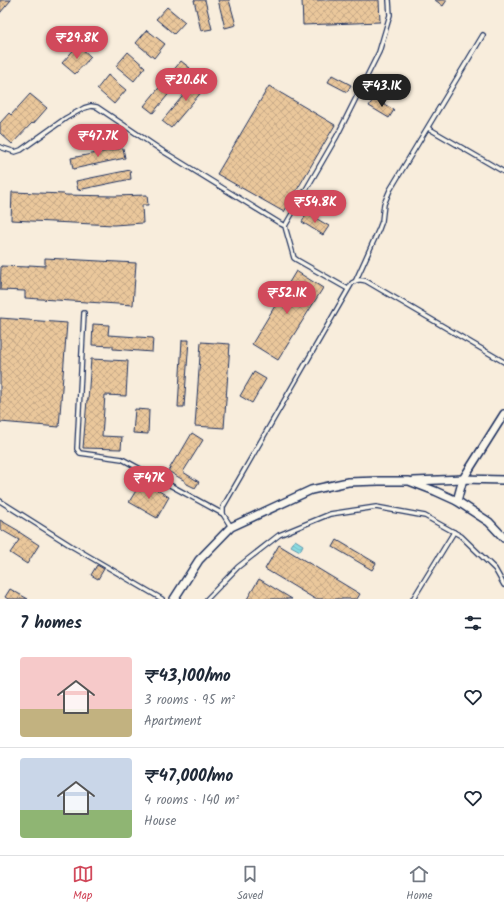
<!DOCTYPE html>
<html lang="en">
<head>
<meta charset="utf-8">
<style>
  body { margin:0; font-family:Kalam,sans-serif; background:#f2f2f3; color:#1f2937; height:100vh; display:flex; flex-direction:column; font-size:15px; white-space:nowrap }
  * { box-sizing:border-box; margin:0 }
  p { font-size:13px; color:#747a83 }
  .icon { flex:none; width:22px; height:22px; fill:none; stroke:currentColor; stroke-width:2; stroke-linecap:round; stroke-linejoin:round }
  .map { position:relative; height:599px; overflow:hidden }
  .panel { display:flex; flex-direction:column; background:#fff; flex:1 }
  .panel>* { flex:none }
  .price { position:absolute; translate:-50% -34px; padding:0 9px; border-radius:14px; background:#d1495b; color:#fff; font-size:13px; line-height:26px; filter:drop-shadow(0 1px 2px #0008) }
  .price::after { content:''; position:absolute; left:50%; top:24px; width:12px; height:9px; margin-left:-6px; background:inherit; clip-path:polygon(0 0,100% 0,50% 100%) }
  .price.active { background:#222; color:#fff }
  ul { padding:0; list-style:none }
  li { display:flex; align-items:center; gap:12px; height:100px; padding:0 20px }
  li+li { border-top:1px solid #e0e1e3 }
  li span { display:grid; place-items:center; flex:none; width:112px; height:80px; border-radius:4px; color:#555 }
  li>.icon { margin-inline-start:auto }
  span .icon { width:48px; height:48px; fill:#fffc; stroke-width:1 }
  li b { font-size:17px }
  h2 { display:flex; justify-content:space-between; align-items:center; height:48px; padding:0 20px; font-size:17px }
  .tabs { display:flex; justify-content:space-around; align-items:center; height:56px; border-top:1px solid #e0e1e3; background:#fff; font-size:11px; color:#747a83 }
  .tabs a { display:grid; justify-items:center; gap:2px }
  .tabs .active { color:#d1495b }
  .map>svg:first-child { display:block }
</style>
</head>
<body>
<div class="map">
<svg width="504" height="599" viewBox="0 0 504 599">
  <defs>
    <pattern id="water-waves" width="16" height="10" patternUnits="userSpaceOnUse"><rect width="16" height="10" fill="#89dbe1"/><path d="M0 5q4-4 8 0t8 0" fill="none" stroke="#76bcc3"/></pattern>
    <pattern id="building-cross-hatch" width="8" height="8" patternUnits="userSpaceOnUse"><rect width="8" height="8" fill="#eac79b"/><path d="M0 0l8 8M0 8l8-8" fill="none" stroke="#c8ab88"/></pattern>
  </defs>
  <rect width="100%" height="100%" fill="#f8eddc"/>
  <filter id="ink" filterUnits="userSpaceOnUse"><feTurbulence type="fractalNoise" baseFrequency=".025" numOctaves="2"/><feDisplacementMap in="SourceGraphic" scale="8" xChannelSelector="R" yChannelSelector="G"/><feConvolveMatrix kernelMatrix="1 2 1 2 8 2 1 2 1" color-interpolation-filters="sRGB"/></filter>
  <g filter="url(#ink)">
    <polygon fill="url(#water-waves)" stroke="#5d96ad" points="295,540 303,545 300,551 291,546"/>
    <g fill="url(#building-cross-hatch)" stroke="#1b2f5e">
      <polygon points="0,0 11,0 0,13"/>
      <polygon points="194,0 205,0 212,29 201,31"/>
      <polygon points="218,0 229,0 236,25 225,28"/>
      <polygon points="302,0 379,0 380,22 303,25"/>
      <polygon points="435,0 447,0 443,6"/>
      <polygon points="167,7 185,22 174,34 156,19"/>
      <polygon points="147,30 165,44 154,58 136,43"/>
      <polygon points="78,45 91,57 75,74 62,63"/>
      <polygon points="128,52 145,67 134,81 116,66"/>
      <polygon points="181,61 190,68 153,113 144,106"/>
      <polygon points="108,75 126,90 114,104 97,89"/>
      <polygon points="200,75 209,83 171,128 162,121"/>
      <polygon points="332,75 351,85 347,92 328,82"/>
      <polygon points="269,86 335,125 284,212 217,174"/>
      <polygon points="30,94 47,108 33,124 32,123 12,144 0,133 0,123 9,113 11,115"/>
      <polygon points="374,98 394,110 389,118 369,106"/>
      <polygon points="123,148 125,158 73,169 71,158"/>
      <polygon points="130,170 131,179 78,190 76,181"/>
      <polygon points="12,192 64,194 65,195 114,196 147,195 148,205 142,205 143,223 114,225 11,220"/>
      <polygon points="307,213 329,226 323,235 302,222"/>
      <polygon points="45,258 136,263 133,305 25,298 25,291 0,290 1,266 28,267 29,265 45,266"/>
      <polygon points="296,271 323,288 278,360 252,344"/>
      <polygon points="0,318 67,323 59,427 0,422"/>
      <polygon points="93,324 109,325 108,335 153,338 152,352 113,349 113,346 92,345"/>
      <polygon points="182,340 189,340 184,407 178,407"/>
      <polygon points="201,342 230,344 224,428 195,426"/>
      <polygon points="91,359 128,361 126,396 105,395 102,436 122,437 121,449 83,448 87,400 88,400"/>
      <polygon points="254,372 266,379 252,403 240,396"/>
      <polygon points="135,409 149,410 148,434 133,433"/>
      <polygon points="192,433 203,440 183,472 199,482 195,488 185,483 185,481 168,471 177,456 178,457"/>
      <polygon points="144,482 169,497 157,518 129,502 137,489 139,490"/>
      <polygon points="0,520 19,531 19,532 39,545 27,564 10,553 19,540 0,529"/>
      <polygon points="337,540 376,563 372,570 333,547"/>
      <polygon points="279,545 360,594 357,599 315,599 265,569"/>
      <polygon points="97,565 104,569 98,579 91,575"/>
      <polygon points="259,579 292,599 247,599"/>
      <polygon points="10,589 28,599 8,599 5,597"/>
    </g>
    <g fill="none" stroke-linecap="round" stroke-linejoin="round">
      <defs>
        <g id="service">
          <polyline points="428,128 504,172"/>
          <polyline points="0,147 15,152 21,150 66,118 84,108 91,106 97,107 161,150 281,224 285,226 286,230 294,258 297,260 348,289"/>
          <polyline points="285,226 337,136 379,52 390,15 389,0"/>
          <polyline points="356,280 379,229 382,221 384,204 390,190 483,35"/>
          <polyline points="84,313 77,449 80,453 122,459 223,514"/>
          <polyline points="0,501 73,547 162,599"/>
          <path d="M231 527 223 514V507L352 283C357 280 360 279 366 281L504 362"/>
          <polyline points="207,599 238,567 279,535 330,514 376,507 425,516 461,536 495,569 504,585"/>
          <polyline points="413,599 454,532"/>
        </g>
        <g id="minor">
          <polyline points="414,481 463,479 504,480"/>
          <polyline points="457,501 463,479 504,414"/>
          <polyline points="174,599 199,560 231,527 311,490 348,482 379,481 409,481 435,491 457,501 489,522 504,538"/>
        </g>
      </defs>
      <use href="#service" stroke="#1b2f5e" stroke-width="6"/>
      <use href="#minor" stroke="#1b2f5e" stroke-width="10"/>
      <use href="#service" stroke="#fbf7ec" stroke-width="3.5"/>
      <use href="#minor" stroke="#fbf7ec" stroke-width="7"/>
    </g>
  </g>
</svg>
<b class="price" style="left:77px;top:60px">₹29.8K</b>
<b class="price" style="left:186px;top:102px">₹20.6K</b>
<b class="price active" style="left:382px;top:108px">₹43.1K</b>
<b class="price" style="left:98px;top:158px">₹47.7K</b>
<b class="price" style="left:315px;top:224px">₹54.8K</b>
<b class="price" style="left:287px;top:315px">₹52.1K</b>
<b class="price" style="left:149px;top:500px">₹47K</b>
</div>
<section class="panel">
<h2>7 homes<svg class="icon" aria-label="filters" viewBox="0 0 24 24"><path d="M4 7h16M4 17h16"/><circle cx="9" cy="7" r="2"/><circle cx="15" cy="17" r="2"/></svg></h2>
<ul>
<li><span style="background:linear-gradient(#f6c9c9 65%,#c2b280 0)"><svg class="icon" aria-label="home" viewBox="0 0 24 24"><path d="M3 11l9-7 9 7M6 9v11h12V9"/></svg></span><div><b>₹43,100/mo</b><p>3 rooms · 95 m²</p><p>Apartment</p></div><svg class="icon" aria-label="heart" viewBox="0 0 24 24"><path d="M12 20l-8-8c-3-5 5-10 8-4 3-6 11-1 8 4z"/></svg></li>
<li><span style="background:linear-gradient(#c9d6e8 65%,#8fb573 0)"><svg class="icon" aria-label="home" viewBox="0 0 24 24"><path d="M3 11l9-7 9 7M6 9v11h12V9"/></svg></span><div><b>₹47,000/mo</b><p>4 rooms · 140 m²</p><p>House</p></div><svg class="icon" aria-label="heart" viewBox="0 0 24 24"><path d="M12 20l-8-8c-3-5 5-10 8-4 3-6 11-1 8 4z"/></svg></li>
</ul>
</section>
<nav class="tabs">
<a class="active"><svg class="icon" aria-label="map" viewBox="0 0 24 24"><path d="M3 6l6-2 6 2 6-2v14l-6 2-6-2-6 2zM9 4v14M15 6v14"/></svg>Map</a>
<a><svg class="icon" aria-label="saved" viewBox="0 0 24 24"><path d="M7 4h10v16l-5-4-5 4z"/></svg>Saved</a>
<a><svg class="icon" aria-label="home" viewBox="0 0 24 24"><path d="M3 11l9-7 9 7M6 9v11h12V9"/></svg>Home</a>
</nav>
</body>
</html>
